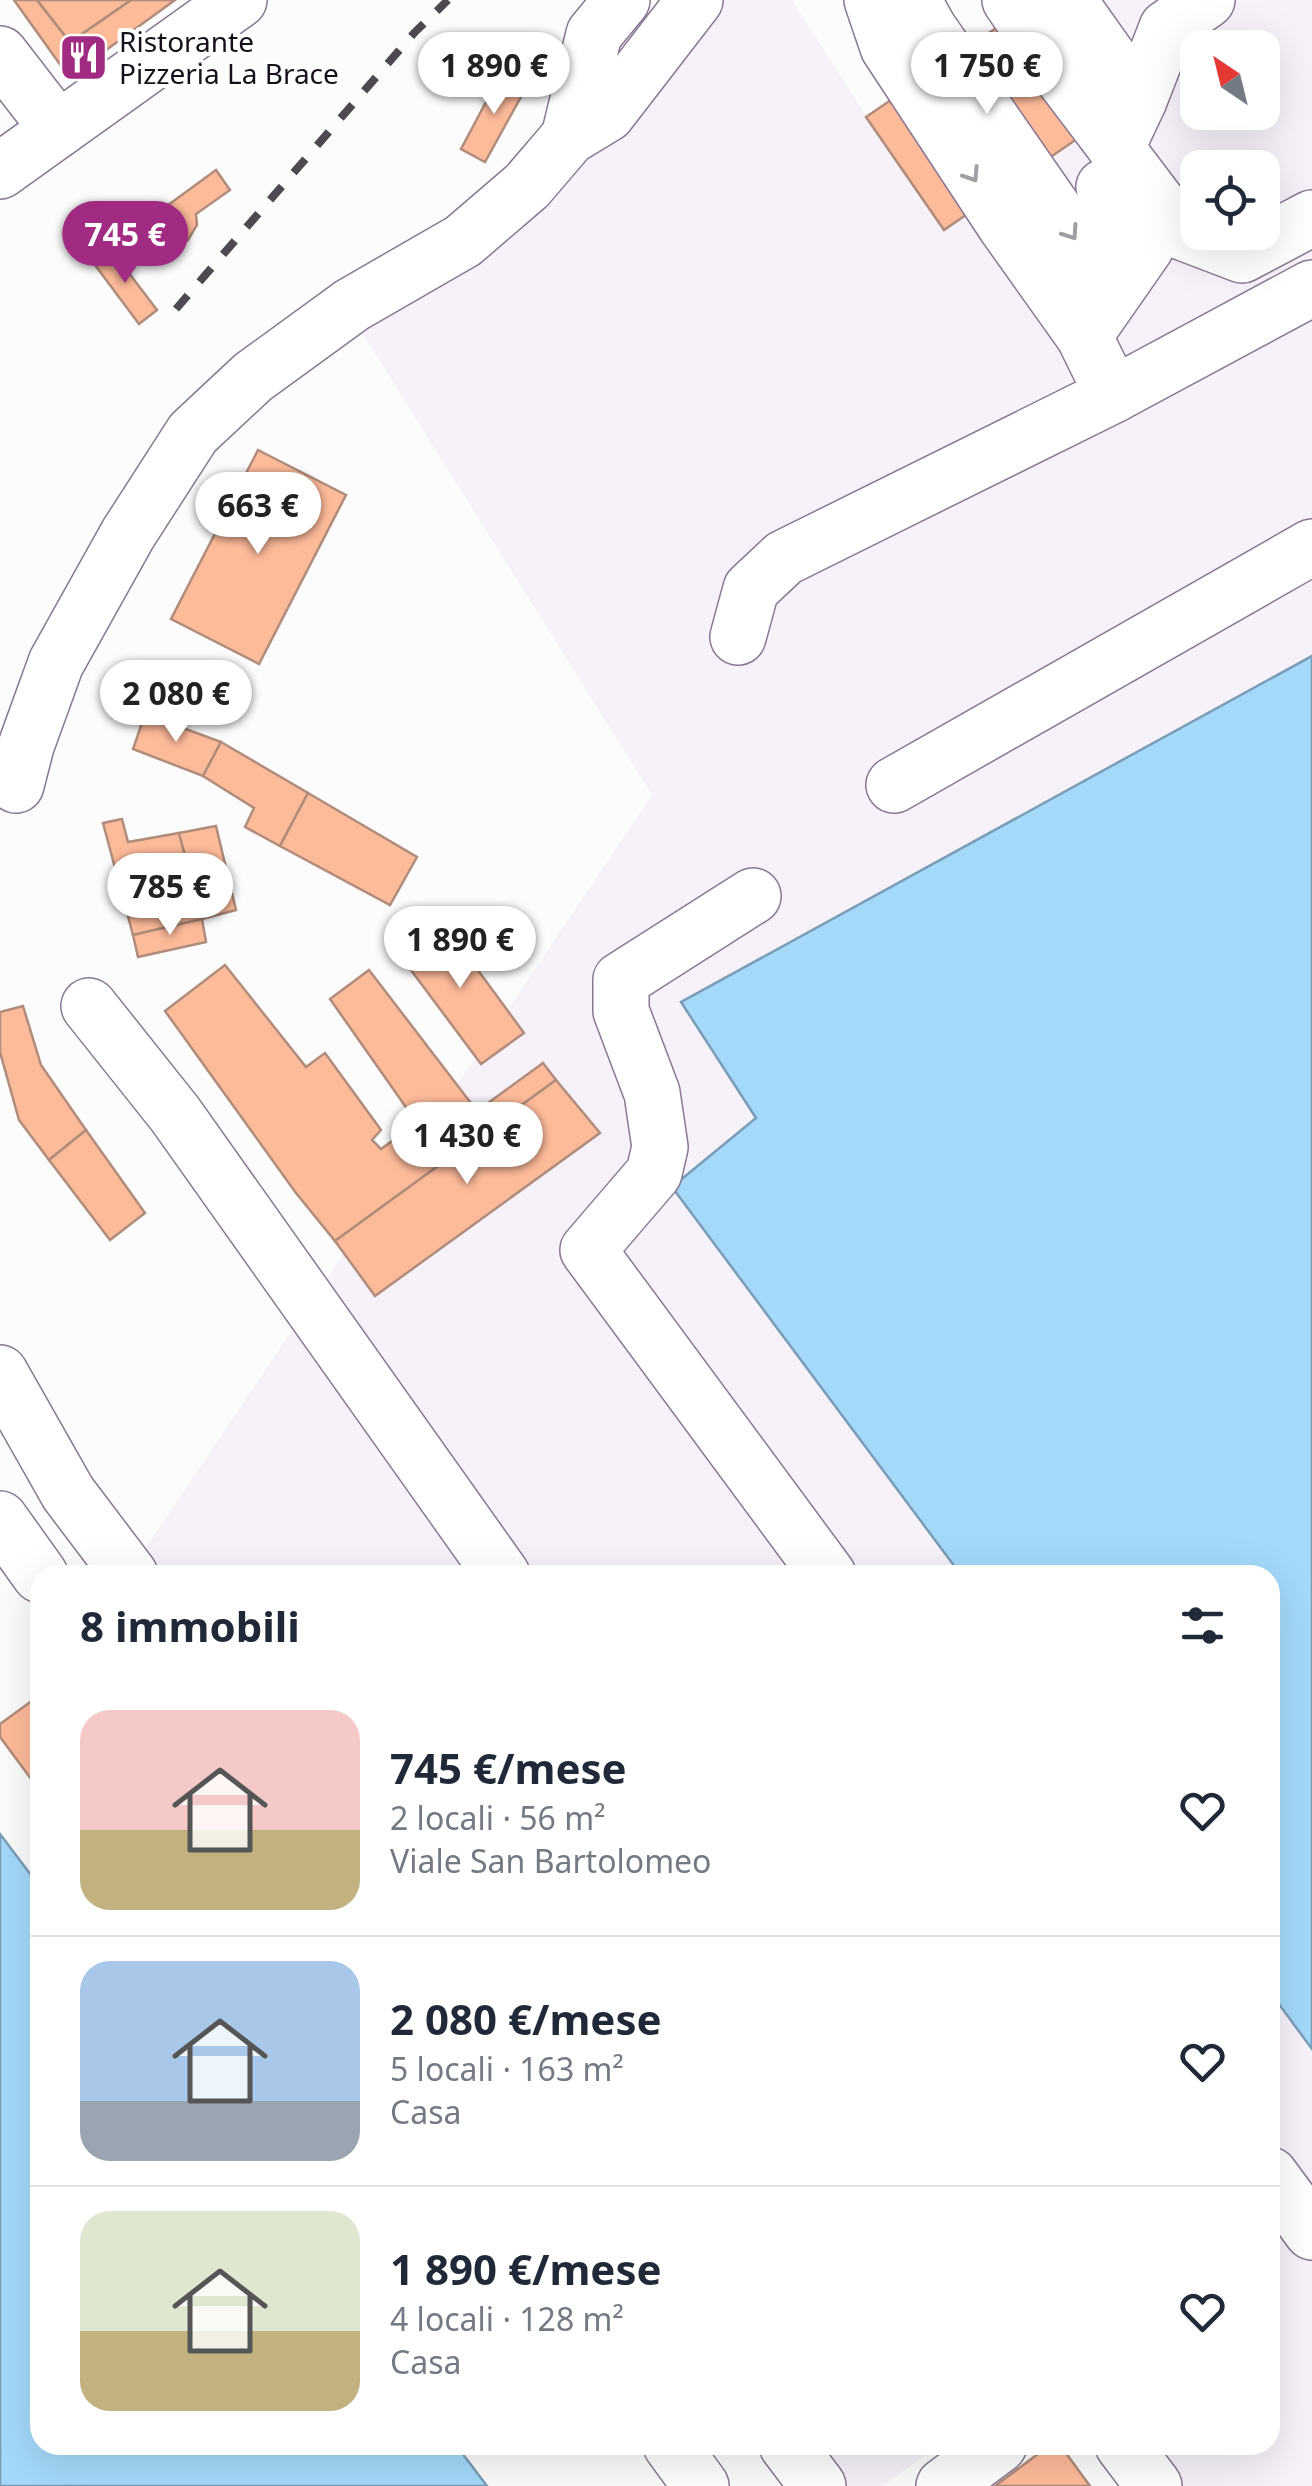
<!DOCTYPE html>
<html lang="it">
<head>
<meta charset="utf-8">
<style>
  body { margin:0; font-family:"Noto Sans",sans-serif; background:#f6f6f7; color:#1f2937; height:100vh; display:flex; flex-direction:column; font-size:38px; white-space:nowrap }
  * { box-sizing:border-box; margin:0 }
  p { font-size:32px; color:#747a83 }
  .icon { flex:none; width:55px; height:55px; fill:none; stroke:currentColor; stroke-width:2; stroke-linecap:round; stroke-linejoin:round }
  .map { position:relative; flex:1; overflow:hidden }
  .panel { position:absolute; left:30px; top:1565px; width:1250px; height:890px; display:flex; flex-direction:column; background:#fff; border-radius:30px; box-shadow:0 10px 40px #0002 }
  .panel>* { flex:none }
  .needle { width:65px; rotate:325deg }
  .buttons { position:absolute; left:1180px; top:30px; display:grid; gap:20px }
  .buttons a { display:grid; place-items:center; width:100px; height:100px; border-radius:20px; background:#fff; box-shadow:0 10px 40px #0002; font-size:50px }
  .price { position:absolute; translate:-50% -85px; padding:0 22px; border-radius:35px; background:#fff; color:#222; font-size:32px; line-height:65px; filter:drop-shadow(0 2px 5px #0008) }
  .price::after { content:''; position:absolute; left:50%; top:60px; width:30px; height:22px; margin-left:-15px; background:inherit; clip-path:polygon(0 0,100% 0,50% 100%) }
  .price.active { background:#a12a83; color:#fff }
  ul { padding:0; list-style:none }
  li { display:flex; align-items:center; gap:30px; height:250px; padding:0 50px }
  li+li { border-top:2px solid #e0e1e3 }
  li span { display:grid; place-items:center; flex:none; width:280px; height:200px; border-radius:30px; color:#555 }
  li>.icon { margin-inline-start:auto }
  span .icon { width:120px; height:120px; fill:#fffc; stroke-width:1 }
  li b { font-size:42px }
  h2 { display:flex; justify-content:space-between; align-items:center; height:120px; padding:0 50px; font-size:42px }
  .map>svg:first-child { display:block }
</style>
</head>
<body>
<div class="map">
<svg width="1312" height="2486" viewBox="0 0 1312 2486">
  <rect width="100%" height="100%" fill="#fcfcfc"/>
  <g fill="#f7f2fa" fill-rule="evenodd">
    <path d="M711 0H792L867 117 1030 5 1028 0H1312V656L682 1003 756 1118 673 1187 961 1575H137L132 1568 652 795 354 320ZM1198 48H1262V112H1198ZM1198 168H1262V232H1198Z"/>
    <polygon points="1270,1992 1312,2049 1312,2486 1127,2486 1097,2445 1270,2445"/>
    <polygon points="774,2445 940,2445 882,2486 804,2486"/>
  </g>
  <g fill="#a4d9fa" stroke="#7a9db7" stroke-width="2.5">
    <polygon points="1312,656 1312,2049 1270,1992 1270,1575 961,1575 672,1187 756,1118 681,1002"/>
    <polygon points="0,1834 40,1887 40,2445 456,2445 487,2486 0,2486"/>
  </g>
  <g fill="#febb9a" stroke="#af8c7b" stroke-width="2.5">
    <polygon points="14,0 37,0 70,42 131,0 175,0 69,77"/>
    <polygon points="37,0 131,0 70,42"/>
    <polygon points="1031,4 1109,117 944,230 866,117"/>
    <polygon points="502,72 527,86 485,162 461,149"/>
    <polygon points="216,170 230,190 196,214 197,225 188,240 161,259 138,227"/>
    <polygon points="110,248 157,310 139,324 92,261"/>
    <polygon points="258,450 346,495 259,664 171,619"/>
    <polygon points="145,714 221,742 203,776 133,749"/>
    <polygon points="221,742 308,793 280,846 245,827 254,808 203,776"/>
    <polygon points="308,793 417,857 390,905 280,846"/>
    <polygon points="122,819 128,842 179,833 202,919 133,935 103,823"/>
    <polygon points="216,826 236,910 202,919 179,833"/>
    <polygon points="439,917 524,1033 481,1064 396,950"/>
    <polygon points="202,919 206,942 138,957 133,935"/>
    <polygon points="225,965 306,1067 325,1053 381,1130 372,1140 381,1149 417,1123 330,999 369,970 477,1111 543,1063 556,1080 335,1241 296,1193 165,1011"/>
    <polygon points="23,1006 41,1065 86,1130 49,1160 19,1120 0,1052 0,1012"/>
    <polygon points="556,1080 600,1133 375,1296 335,1241"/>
    <polygon points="86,1130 145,1213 110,1240 49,1160"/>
    <polygon points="40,1695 40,1791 0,1737 0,1724"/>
    <polygon points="1050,2445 1060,2445 1090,2486 995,2486"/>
  </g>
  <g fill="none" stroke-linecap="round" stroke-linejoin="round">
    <defs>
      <g id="minor">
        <polyline points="872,0 888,47 1005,225 1084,336 1113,395"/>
        <polyline points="913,0 929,29 1101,277 1087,327"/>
        <polyline points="1010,0 1063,78 1179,231 1242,255 1312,218"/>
        <polyline points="1068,0 1139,100"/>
        <polyline points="0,54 58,129"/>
        <polyline points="569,137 594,34 622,0"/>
        <polyline points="1116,149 1139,100 1167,28 1207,0"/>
        <polyline points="1084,336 1146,247 1104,187"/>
        <polyline points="738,637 751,589 784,558 1113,395 1312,288"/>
        <polyline points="16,785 26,746 56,663 128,534 193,433 253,377 352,305 463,241 527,186 569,137 607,114 695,0"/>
        <polyline points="894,785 1312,547"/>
        <polyline points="753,896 621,980 621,1011 652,1093 660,1147 654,1173 588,1250 828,1575"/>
        <polyline points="89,1006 175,1114 502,1575"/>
        <polyline points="0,1373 68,1493 130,1575"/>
        <polyline points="0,1519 40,1575"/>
        <polyline points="1270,2175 1312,2232"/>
        <polyline points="671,2445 701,2486"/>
        <polyline points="787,2445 818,2486"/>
        <polyline points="1123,2445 1154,2486"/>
        <polyline points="944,2486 999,2445"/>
      </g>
      <polyline id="major" points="0,171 239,0"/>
    </defs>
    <use href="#minor" stroke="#897794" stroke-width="58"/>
    <use href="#major" stroke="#897794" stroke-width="58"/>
    <use href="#minor" stroke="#fff" stroke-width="55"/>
    <use href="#major" stroke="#fff" stroke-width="55"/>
    <polyline stroke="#4e4951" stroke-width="8" stroke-dasharray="18 18" stroke-linecap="butt" points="176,309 415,32 448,0"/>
  </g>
  <defs><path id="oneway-chevron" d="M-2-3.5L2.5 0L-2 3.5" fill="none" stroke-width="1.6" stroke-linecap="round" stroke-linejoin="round" transform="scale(2.5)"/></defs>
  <g stroke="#a29fa4">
    <use href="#oneway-chevron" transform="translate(972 175) rotate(57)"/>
    <use href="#oneway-chevron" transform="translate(1071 233) rotate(56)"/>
  </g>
  <defs>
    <symbol id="restaurant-square" viewBox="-11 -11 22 22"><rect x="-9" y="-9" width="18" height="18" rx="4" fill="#a12a83" stroke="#fff"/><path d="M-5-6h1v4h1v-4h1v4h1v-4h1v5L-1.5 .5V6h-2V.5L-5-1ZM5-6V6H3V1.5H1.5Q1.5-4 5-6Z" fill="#fff"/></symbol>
  </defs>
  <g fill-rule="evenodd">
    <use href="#restaurant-square" x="56" y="30" width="55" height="55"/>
  </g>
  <g text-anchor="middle" stroke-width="8" stroke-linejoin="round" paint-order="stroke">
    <g font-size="28" fill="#17101b" stroke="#fff" text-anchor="start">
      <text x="119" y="52">Ristorante<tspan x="119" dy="32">Pizzeria La Brace</tspan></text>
    </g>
  </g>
</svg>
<div class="buttons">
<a><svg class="needle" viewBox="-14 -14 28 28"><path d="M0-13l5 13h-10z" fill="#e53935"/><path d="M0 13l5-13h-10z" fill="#747a83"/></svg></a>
<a><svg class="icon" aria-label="locate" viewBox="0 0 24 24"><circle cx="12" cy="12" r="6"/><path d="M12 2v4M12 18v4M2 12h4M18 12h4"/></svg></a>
</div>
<b class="price" style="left:494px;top:117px">1 890 €</b>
<b class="price" style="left:987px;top:117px">1 750 €</b>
<b class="price active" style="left:125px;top:286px">745 €</b>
<b class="price" style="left:258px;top:557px">663 €</b>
<b class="price" style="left:176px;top:745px">2 080 €</b>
<b class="price" style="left:170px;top:938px">785 €</b>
<b class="price" style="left:460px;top:991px">1 890 €</b>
<b class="price" style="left:467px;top:1187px">1 430 €</b>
<section class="panel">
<h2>8 immobili<svg class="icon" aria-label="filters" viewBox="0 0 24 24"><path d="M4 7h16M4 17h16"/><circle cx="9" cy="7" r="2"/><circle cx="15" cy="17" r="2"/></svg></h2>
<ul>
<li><span style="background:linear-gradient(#f6c9c9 60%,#c2b280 0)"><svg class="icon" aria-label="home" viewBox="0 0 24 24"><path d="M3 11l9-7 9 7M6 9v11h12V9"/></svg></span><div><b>745 €/mese</b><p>2 locali · 56 m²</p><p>Viale San Bartolomeo</p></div><svg class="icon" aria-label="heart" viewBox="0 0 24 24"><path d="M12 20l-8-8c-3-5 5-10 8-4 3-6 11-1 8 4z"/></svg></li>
<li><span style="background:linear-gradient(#a9c7e8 70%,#9aa5b1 0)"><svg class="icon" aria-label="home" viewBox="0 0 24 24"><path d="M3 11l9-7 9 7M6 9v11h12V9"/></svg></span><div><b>2 080 €/mese</b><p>5 locali · 163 m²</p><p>Casa</p></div><svg class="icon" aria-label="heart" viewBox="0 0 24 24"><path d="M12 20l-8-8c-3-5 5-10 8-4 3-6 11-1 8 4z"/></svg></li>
<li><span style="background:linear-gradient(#dfe7d0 60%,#c2b280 0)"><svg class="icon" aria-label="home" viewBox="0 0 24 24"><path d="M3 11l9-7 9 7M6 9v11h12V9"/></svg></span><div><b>1 890 €/mese</b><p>4 locali · 128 m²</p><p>Casa</p></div><svg class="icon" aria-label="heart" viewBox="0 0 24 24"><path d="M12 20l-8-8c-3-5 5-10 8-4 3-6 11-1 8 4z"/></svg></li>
</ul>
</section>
</div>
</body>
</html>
